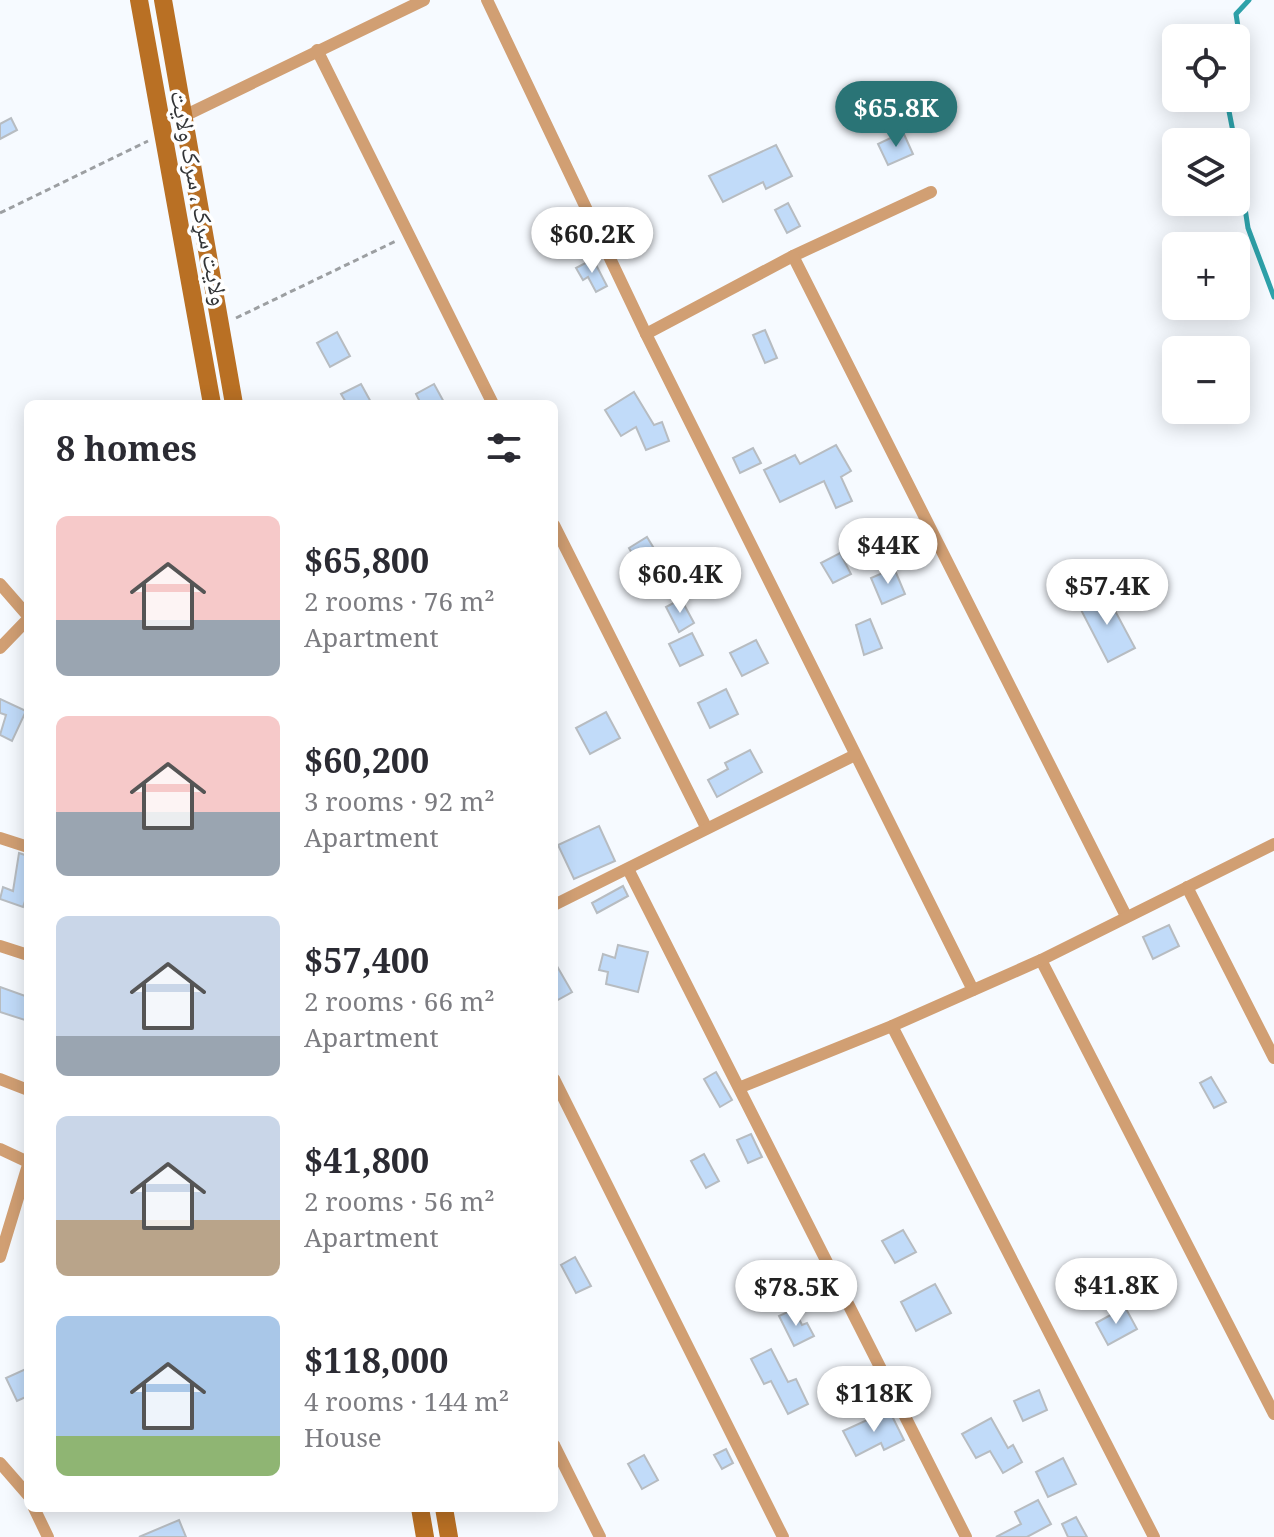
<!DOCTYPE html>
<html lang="en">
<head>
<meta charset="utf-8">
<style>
  body { margin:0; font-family:"Noto Serif","Noto Naskh Arabic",serif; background:#f2f2f3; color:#2b2b33; height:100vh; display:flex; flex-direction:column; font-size:30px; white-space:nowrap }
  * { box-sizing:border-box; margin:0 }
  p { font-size:26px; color:#7c7c81 }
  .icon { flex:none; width:44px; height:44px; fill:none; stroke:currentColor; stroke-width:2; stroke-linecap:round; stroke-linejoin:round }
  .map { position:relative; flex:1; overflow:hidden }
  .sheet { position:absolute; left:24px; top:400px; width:534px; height:1112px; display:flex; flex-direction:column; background:#fff; border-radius:12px; box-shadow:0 4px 20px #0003 }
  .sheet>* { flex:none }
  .buttons { position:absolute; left:1162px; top:24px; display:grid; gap:16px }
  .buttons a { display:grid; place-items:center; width:88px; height:88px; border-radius:12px; background:#fff; box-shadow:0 4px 20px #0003; font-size:40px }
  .price { position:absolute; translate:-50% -68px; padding:0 18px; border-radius:28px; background:#fff; color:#222; font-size:26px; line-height:52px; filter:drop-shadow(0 2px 4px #0008) }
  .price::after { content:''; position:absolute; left:50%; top:48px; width:24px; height:18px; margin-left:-12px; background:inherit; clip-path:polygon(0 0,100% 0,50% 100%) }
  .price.active { background:#2a7476; color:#fff }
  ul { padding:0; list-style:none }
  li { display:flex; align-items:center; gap:24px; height:200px; padding:0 32px }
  li span { display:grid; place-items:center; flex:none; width:224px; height:160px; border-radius:12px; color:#555 }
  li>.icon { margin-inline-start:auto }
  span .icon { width:96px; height:96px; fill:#fffc; stroke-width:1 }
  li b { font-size:34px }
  h2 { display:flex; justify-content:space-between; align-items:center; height:96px; padding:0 32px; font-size:34px }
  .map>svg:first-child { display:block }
</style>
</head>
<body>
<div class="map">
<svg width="1274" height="1537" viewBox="0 0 1274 1537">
  <rect width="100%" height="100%" fill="#f6faff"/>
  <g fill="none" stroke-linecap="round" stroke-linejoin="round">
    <g stroke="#2ea2aa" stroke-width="5">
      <polyline points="1236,94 1247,84 1236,14 1249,0"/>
      <polyline points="1231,98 1227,101 1235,142"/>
      <polyline points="1236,149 1248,228 1274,297"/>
    </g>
  </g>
  <g fill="#c1dbf9" stroke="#b7bcc1" stroke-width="2">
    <polygon points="938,95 944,107 917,120 911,108"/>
    <polygon points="11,118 17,130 0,139 0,124"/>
    <polygon points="903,132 913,154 888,165 878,144"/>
    <polygon points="776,145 792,176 766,189 763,182 723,202 709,176"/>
    <polygon points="788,203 800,226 787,233 775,210"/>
    <polygon points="593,259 607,286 596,292 588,277 583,280 576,268"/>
    <polygon points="765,330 777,358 765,363 753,335"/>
    <polygon points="337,332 350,356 330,367 317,343"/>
    <polygon points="361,384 372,404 347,404 341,394"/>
    <polygon points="434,384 445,404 421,404 416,394"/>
    <polygon points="634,392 654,425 662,422 669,441 646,450 636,427 621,436 605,410"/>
    <polygon points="836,445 851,471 841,477 852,501 836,508 824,481 780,502 764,470 795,455 800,464"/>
    <polygon points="753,448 761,463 740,473 733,458"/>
    <polygon points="913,523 925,549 914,554 902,528"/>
    <polygon points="647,537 664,565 645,576 629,548"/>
    <polygon points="840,553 851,574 833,583 821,563"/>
    <polygon points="894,568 905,594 882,604 871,578"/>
    <polygon points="1105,592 1135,648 1108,662 1079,606"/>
    <polygon points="681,599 694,623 679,632 666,607"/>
    <polygon points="870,619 882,648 864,655 856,625"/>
    <polygon points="692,633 703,655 680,666 669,644"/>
    <polygon points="756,640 768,663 742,676 730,653"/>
    <polygon points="726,689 738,714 710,728 698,703"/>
    <polygon points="0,699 26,711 12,741 0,735 6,715 0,713"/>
    <polygon points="606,712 620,738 590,754 576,728"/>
    <polygon points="750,750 762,772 717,797 708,780 728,769 725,763"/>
    <polygon points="599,826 615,861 574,879 558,845"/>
    <polygon points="19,853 28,856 28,892 23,907 0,899 3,887 13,891"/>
    <polygon points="623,886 628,896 597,913 592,903"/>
    <polygon points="1169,925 1179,946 1153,959 1143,937"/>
    <polygon points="618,945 648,952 638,992 606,984 608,972 599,970 603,954 615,958"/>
    <polygon points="554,961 572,992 554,1002"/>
    <polygon points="0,987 28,997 28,1021 0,1012"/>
    <polygon points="716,1072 732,1100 720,1107 704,1079"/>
    <polygon points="1211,1077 1226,1102 1214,1108 1200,1083"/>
    <polygon points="751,1134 762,1157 748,1163 737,1140"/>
    <polygon points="704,1154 719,1181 706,1188 691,1161"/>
    <polygon points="903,1230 916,1252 895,1263 882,1241"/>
    <polygon points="575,1257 591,1286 576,1293 561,1265"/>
    <polygon points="935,1284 951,1313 916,1331 901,1302"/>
    <polygon points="1125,1307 1137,1329 1108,1345 1096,1323"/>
    <polygon points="794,1309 802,1325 807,1323 814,1336 794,1346 779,1316"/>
    <polygon points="771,1349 788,1382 796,1379 808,1404 788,1414 771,1381 764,1384 751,1359"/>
    <polygon points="28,1368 28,1396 17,1401 6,1378"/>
    <polygon points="1039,1390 1047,1410 1023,1421 1014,1401"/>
    <polygon points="889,1410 904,1440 884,1450 881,1443 856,1456 843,1431"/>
    <polygon points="991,1418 1008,1448 1013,1445 1022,1462 1003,1473 990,1451 976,1458 962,1434"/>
    <polygon points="726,1449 733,1463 722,1469 714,1455"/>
    <polygon points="644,1455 658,1480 642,1489 628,1464"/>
    <polygon points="1063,1458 1076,1484 1048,1497 1036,1472"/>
    <polygon points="1038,1500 1051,1524 1027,1537 996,1537 1021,1524 1015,1512"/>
    <polygon points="1076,1517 1087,1537 1068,1537 1062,1524"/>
    <polygon points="179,1520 186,1537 139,1537"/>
  </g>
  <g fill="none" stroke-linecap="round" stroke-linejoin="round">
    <g stroke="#9c9fa2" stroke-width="3" stroke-dasharray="6 4" stroke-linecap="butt">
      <polyline points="0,213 148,141"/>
      <polyline points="236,318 398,240"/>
    </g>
    <g stroke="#d19f73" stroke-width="12">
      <polyline points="487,0 646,334 973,990"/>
      <polyline points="317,50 493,404"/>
      <polyline points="182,117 424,0"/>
      <polyline points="793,256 931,192"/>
      <polyline points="646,334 793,256 1126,916"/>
      <polyline points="554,525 706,827"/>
      <polyline points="0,584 28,616"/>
      <polyline points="0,648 28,619"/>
      <polyline points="0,838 28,847"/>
      <polyline points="628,869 966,1537"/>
      <polyline points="1187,887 1274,1058"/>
      <polyline points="554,905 855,755"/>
      <polyline points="0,946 28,955"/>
      <polyline points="1041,960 1274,1414"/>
      <polyline points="892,1026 1154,1537"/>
      <polyline points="0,1079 28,1090"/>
      <polyline points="554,1079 783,1537"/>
      <polyline points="741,1087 892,1026 1041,960 1274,844"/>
      <polyline points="0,1149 28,1162"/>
      <polyline points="0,1257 28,1165"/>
      <polyline points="554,1445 600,1537"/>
      <polyline points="0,1463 28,1495"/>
      <polyline points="34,1508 48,1537"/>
    </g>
    <g stroke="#b97024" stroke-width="18">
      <polyline points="139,0 212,404"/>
      <polyline points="163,0 234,404"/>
      <polyline points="420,1508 425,1537"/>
      <polyline points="444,1508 449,1537"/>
    </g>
  </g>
  <g text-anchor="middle" stroke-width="7" stroke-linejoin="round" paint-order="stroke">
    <g font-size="24" fill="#333537" stroke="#fff">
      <text transform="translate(199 198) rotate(79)" y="8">ولایت سړک ، سرک ولایت</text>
    </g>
  </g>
</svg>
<div class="buttons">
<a><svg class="icon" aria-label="locate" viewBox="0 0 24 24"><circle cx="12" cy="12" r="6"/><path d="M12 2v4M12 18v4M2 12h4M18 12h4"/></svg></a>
<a><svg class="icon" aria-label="layers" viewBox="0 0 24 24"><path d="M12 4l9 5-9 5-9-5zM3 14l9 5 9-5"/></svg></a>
<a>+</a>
<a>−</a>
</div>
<b class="price active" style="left:896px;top:149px">$65.8K</b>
<b class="price" style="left:592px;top:275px">$60.2K</b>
<b class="price" style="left:888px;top:586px">$44K</b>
<b class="price" style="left:680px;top:615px">$60.4K</b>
<b class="price" style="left:1107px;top:627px">$57.4K</b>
<b class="price" style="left:1116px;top:1326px">$41.8K</b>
<b class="price" style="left:796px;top:1328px">$78.5K</b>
<b class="price" style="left:874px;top:1434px">$118K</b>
<section class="sheet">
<h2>8 homes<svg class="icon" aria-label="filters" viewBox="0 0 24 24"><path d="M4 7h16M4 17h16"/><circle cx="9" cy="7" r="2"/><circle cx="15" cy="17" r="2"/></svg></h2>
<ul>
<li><span style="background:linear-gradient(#f6c9c9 65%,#9aa5b1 0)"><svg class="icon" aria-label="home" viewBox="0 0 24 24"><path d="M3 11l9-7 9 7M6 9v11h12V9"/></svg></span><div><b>$65,800</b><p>2 rooms · 76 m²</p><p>Apartment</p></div></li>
<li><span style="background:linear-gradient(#f6c9c9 60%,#9aa5b1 0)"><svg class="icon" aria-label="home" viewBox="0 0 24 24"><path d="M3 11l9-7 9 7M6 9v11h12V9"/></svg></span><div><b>$60,200</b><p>3 rooms · 92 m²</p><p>Apartment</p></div></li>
<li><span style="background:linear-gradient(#c9d6e8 75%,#9aa5b1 0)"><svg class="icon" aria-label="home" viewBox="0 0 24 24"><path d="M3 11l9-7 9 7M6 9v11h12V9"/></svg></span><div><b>$57,400</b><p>2 rooms · 66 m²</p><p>Apartment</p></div></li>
<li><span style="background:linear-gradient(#c9d6e8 65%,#b9a48a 0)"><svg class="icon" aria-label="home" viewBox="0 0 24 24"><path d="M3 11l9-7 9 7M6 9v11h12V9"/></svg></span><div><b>$41,800</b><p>2 rooms · 56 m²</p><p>Apartment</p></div></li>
<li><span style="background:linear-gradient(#a9c7e8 75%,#8fb573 0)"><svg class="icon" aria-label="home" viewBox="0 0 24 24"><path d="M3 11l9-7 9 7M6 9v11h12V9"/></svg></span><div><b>$118,000</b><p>4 rooms · 144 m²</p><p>House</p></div></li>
</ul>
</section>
</div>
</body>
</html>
